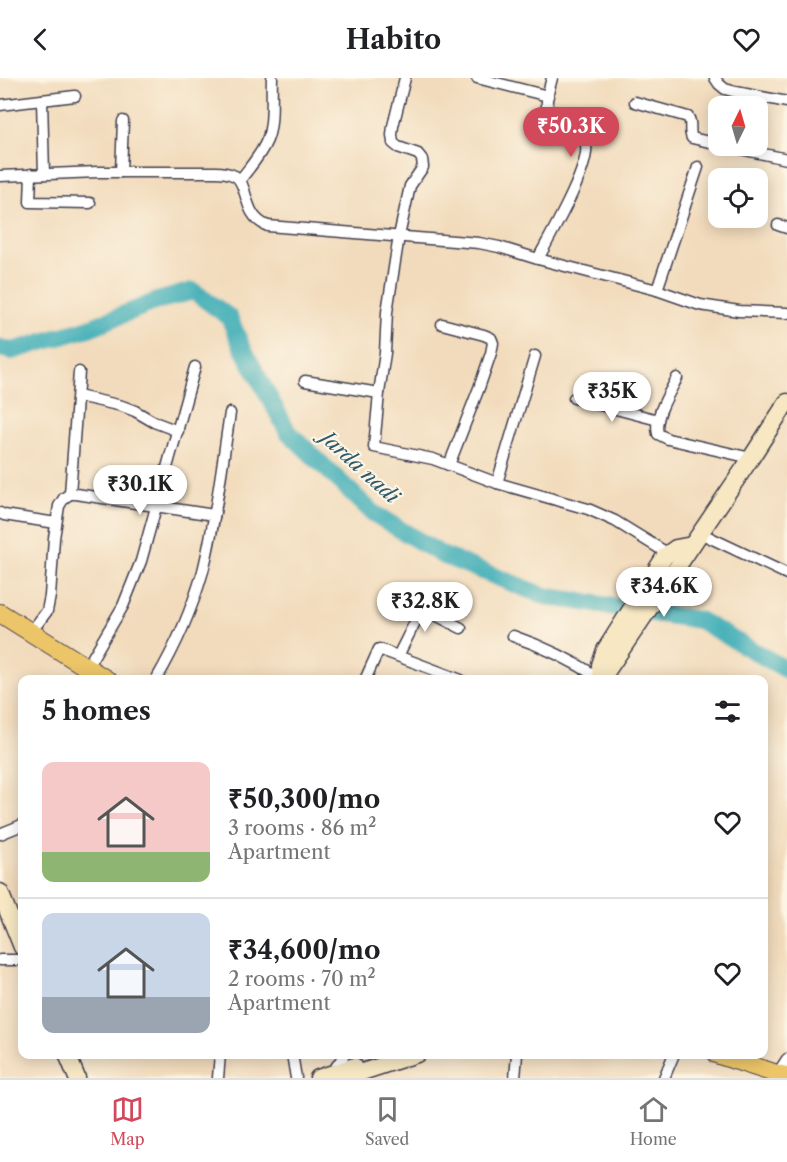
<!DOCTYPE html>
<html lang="en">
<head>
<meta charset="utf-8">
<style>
  body { margin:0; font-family:"Libre Caslon Text",serif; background:#f2f2f2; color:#202124; height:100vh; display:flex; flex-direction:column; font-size:22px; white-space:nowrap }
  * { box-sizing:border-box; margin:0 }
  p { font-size:20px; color:#757577 }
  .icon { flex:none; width:33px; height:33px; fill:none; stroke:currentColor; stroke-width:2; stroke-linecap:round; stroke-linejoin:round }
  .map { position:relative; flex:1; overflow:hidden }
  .drawer { position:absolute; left:18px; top:597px; width:750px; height:384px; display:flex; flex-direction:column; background:#fff; border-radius:12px; box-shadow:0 3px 15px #0003 }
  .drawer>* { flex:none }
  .needle { width:39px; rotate:5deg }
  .fabs { position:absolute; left:708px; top:18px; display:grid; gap:12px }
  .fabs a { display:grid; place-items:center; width:60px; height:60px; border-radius:12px; background:#fff; box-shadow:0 3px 15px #0003; font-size:30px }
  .price { position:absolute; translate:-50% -51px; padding:0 14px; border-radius:21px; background:#fff; color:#222; font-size:20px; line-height:39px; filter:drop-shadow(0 2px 3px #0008) }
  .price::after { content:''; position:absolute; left:50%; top:36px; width:18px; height:14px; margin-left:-9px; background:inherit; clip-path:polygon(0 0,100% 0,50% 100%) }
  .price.on { background:#d1495b; color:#fff }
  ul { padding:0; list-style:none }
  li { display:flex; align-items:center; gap:18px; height:150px; padding:0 24px }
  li+li { border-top:2px solid #e0e0e0 }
  li span { display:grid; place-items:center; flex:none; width:168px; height:120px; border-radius:12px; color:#555 }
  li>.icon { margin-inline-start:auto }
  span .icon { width:72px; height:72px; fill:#fffc; stroke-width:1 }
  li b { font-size:26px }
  h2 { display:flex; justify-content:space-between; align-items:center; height:72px; padding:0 24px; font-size:26px }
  header { display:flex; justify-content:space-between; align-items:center; height:78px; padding:0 24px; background:#fff; font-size:27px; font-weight:800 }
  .tab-bar { display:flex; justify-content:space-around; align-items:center; height:84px; border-top:2px solid #e0e0e0; background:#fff; font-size:16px; color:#757577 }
  .tab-bar a { display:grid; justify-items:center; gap:3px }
  .tab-bar .on { color:#d1495b }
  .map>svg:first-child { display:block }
</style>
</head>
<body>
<header><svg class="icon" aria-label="back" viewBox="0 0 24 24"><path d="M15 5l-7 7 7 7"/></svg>Habito<svg class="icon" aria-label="heart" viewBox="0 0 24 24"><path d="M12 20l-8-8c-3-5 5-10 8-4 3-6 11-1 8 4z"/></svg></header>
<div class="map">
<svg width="787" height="1000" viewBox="0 0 787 1000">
  <rect width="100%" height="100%" fill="#fcf5e5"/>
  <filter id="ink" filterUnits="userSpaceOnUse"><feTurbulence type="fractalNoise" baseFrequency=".0167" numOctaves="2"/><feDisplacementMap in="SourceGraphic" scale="12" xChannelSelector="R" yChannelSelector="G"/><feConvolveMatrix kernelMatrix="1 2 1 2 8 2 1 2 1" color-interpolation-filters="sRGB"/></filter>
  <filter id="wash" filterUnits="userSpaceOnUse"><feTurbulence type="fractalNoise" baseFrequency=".008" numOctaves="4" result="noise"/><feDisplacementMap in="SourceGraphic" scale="24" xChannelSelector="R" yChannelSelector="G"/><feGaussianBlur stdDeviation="1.35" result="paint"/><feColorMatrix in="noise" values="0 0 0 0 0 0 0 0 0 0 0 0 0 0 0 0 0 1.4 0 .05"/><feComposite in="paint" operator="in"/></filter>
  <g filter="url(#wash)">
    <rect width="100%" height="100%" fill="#f2dbbc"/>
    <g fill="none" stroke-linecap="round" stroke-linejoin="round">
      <polyline stroke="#3bacb6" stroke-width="18" points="0,270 12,273 89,250 157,223 193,213 229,239 242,269 288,354 373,435 442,477 544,518 699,542 787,592"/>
    </g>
  </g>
  <g filter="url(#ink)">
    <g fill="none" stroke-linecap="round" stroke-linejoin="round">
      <defs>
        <g id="street">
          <polyline points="405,0 393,48 392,57 393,65 398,69 418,76 422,81 423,89 410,108 399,158 387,234 385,275 379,315 374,369 433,381 497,405 588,431 615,443 667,475"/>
          <polyline points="477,0 548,18"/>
          <polyline points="715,0 719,6 725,11 736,14 787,24"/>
          <polyline points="42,22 44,96"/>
          <path d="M635 24 688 39C693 45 688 53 692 60L718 66"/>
          <polyline points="0,27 75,18"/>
          <polyline points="727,68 787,81"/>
          <polyline points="121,94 123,43"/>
          <polyline points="31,96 30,124 90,125"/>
          <path d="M0 98 98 94H216C222 94 229 95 235 98 249 105 242 139 268 148L479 165 499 169 538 181 657 212 700 227 739 233 787 235"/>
          <path d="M240 102C250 89 261 77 267 62 274 45 271 18 272 0"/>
          <polyline points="778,147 787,150"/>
          <path d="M538 181C550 158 590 90 586 67 582 42 548 52 547 27 546 19 550 8 552 0"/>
          <polyline points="657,212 698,89"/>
          <polyline points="442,246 484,257 491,260 493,265 491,275 479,310 449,387"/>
          <path d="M677 300C670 314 653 340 658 356L668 361 751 380"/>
          <polyline points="305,303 379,315"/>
          <polyline points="78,318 122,328 135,333 154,344 178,353"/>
          <polyline points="574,320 658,342"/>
          <polyline points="497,405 535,278"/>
          <polyline points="70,416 79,294"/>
          <polyline points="0,435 4,437 56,445"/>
          <polyline points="700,455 787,496"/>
          <polyline points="422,530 461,550"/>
          <polyline points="31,554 47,533 50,518 54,460 59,428 64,420 70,416 76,416 214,437"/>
          <path d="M513 558C545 569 573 583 601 601"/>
          <polyline points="398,578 427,520"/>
          <polyline points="87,589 123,528 141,483 195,289"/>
          <path d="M156 602C176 568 192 531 203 493 216 441 222 387 230 335"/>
          <polyline points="365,602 379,571 461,602"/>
          <polyline points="0,756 22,747"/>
          <polyline points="0,882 22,882"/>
          <polyline points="292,976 296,1000"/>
          <polyline points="332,995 345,976"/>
          <polyline points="776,998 787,981"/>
          <polyline points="218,1000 220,976"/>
          <polyline points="515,1000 517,976"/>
          <polyline points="664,1000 674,976"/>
        </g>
        <g id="secondary">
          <polyline points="601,600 600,587 605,572 665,478 676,470 692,467"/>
          <polyline points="601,602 751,380 787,324"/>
          <polyline points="0,814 22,869"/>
          <polyline points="67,976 77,1000"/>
          <polyline points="318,1000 354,988"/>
          <polyline points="344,1000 417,976"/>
        </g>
        <g id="primary">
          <polyline points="0,535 107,602"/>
          <polyline points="716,976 777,996 787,998"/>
        </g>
      </defs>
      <use href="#street" stroke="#413e4e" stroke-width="13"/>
      <use href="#secondary" stroke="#413e4e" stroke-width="19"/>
      <use href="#primary" stroke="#413e4e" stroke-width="20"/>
      <use href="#street" stroke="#fff" stroke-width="10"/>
      <use href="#secondary" stroke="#f7e8c3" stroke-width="16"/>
      <use href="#primary" stroke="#ecc569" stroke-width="18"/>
    </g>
  </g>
  <g text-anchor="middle" stroke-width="4.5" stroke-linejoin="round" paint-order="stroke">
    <g font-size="20" font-style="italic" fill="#2c596c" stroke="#fcf5e5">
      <text transform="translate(360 389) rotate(42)" y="7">Jarda nadi</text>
    </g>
  </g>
</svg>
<div class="fabs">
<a><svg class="needle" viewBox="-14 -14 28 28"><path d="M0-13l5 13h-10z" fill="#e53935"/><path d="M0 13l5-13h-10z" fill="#757577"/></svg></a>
<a><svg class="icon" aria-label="locate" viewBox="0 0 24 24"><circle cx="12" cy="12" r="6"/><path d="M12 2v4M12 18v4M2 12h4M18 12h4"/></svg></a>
</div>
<b class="price on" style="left:571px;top:80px">₹50.3K</b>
<b class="price" style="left:612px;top:345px">₹35K</b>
<b class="price" style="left:140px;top:438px">₹30.1K</b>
<b class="price" style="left:664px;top:540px">₹34.6K</b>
<b class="price" style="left:425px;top:555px">₹32.8K</b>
<section class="drawer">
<h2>5 homes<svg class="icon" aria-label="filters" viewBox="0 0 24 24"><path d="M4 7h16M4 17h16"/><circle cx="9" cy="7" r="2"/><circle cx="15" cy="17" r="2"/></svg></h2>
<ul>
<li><span style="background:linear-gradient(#f6c9c9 75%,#8fb573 0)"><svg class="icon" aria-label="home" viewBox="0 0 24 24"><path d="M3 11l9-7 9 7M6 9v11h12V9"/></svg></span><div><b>₹50,300/mo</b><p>3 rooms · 86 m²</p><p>Apartment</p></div><svg class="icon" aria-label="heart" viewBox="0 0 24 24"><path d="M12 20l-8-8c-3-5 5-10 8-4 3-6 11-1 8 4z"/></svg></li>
<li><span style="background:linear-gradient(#c9d6e8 70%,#9aa5b1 0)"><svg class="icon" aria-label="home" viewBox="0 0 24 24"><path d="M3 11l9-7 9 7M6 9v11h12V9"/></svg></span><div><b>₹34,600/mo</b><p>2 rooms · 70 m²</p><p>Apartment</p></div><svg class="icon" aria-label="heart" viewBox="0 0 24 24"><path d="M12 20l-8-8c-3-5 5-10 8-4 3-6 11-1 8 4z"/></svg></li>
</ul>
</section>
</div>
<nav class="tab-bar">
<a class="on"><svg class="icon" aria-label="map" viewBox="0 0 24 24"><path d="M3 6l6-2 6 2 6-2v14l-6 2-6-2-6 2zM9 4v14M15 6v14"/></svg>Map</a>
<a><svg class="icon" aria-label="saved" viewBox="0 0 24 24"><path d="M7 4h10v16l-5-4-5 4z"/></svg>Saved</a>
<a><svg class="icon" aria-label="home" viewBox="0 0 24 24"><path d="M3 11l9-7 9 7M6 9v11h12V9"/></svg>Home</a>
</nav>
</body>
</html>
